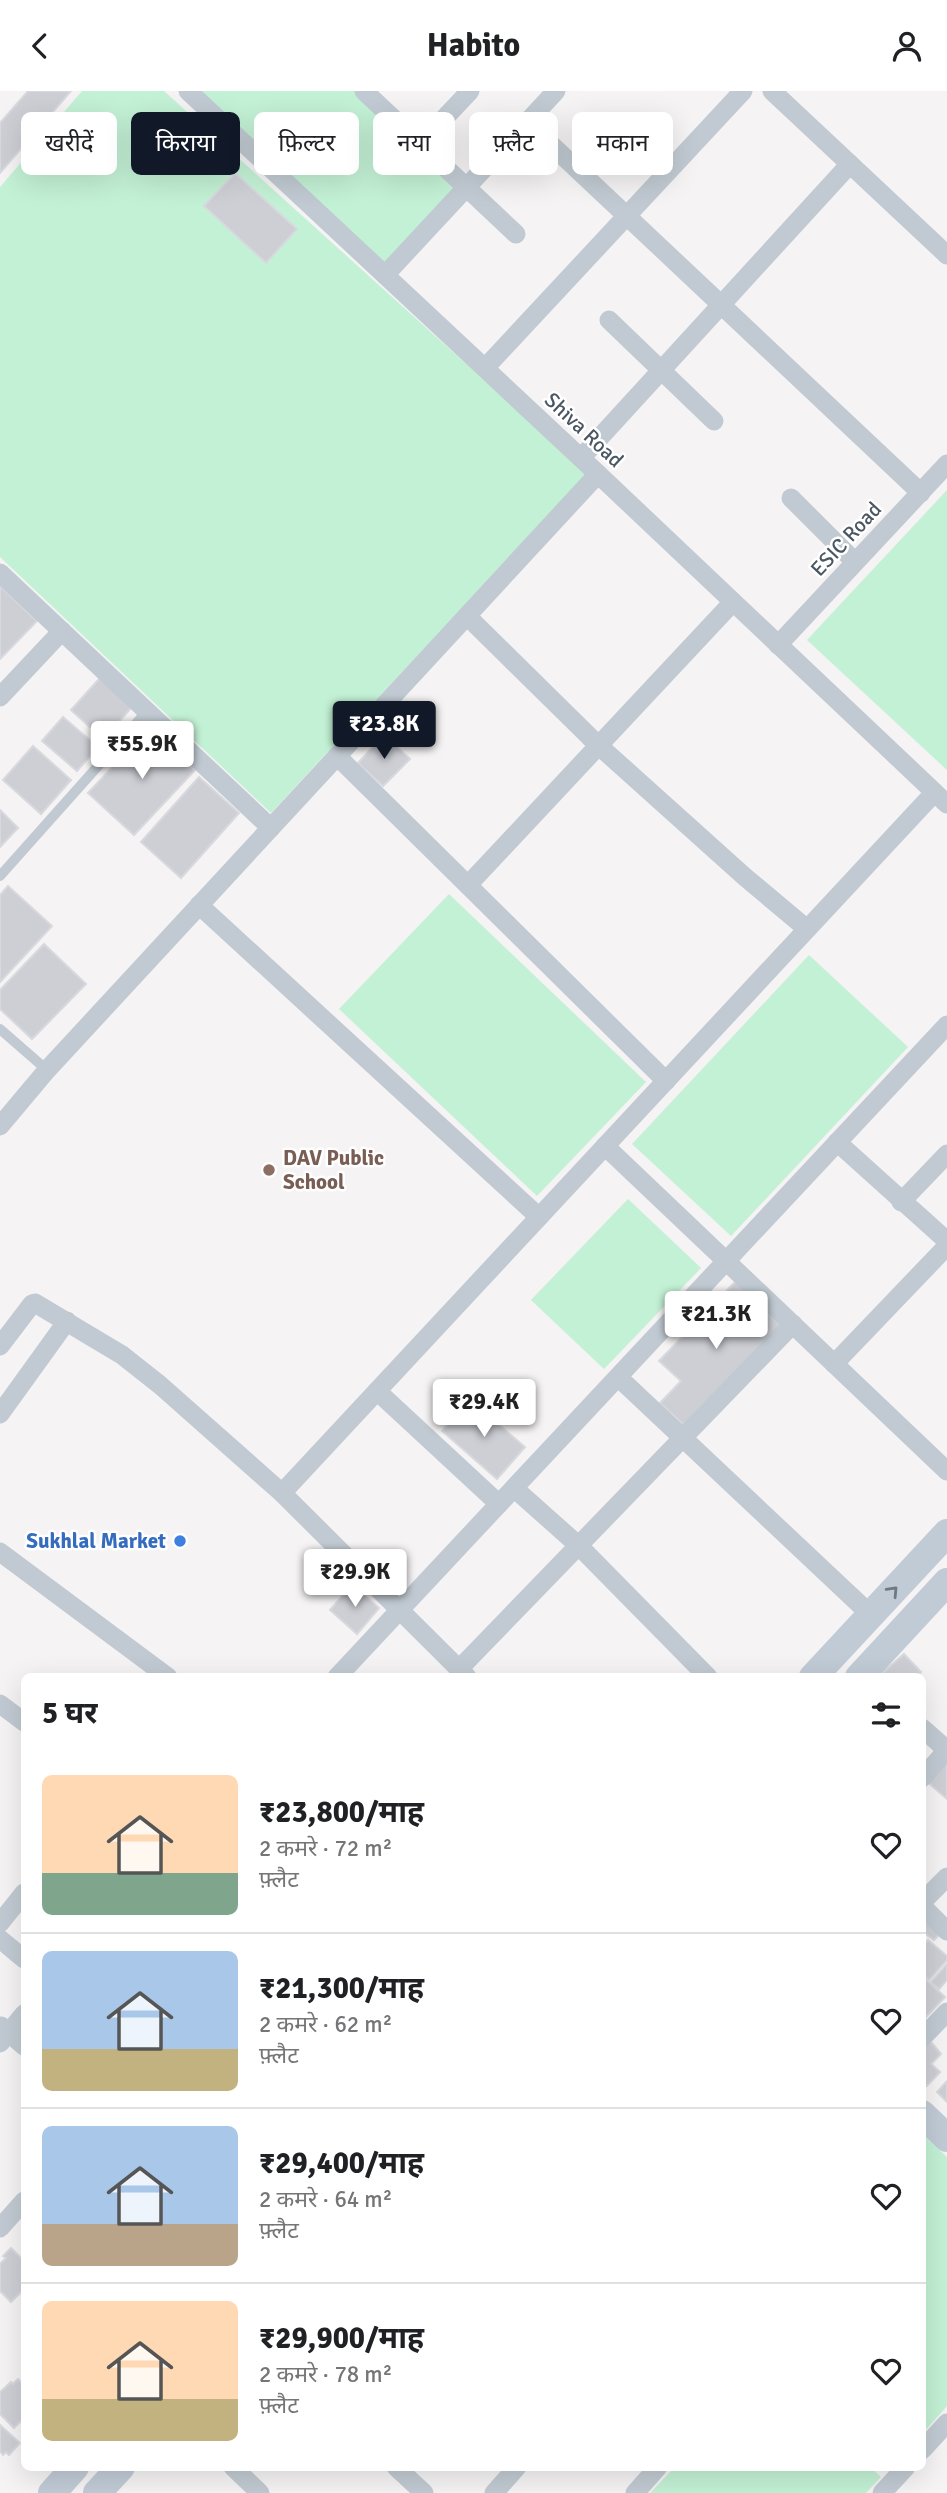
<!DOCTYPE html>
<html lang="hi">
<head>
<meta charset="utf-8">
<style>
  body { margin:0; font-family:Signika,"Noto Sans Devanagari",sans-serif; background:#f2f2f2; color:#202124; height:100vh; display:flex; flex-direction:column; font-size:26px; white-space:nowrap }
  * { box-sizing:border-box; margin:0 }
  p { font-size:23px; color:#757577 }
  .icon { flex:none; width:38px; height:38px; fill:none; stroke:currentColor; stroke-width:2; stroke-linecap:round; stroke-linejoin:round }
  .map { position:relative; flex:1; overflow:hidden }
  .sheet { position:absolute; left:21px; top:1582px; width:905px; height:798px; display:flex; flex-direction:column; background:#fff; border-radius:10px; box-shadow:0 7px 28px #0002 }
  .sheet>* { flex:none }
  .banner { position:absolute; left:21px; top:21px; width:906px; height:63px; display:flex; gap:14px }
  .price { position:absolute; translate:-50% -60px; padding:0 16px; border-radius:7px; background:#fff; color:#222; font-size:23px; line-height:46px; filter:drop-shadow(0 2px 4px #0008) }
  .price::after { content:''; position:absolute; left:50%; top:42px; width:21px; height:16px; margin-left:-10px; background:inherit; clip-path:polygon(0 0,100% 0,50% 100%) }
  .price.active { background:#111827; color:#fff }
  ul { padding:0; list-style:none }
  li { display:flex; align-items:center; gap:21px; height:175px; padding:0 21px }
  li+li { border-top:2px solid #e0e0e0 }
  li span { display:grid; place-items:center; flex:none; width:196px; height:140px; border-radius:10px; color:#555 }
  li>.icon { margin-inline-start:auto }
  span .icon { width:84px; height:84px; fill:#fffc; stroke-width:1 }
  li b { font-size:30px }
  h2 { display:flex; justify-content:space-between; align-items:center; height:84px; padding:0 21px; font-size:30px }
  .chip { padding:0 24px; border-radius:10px; background:#fff; box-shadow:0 7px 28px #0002; font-size:24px; line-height:63px }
  .chip.active { background:#111827; color:#fff }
  header { display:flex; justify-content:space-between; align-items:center; height:91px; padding:0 21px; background:#fff; font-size:32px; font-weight:800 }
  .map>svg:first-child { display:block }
</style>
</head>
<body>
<header><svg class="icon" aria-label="back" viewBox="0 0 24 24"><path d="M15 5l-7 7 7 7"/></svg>Habito<svg class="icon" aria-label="person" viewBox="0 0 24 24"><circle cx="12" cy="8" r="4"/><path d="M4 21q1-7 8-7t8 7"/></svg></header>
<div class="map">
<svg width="947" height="2402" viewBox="0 0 947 2402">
  <rect width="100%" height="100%" fill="#f5f3f3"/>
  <g fill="#c3f1d5">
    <polygon points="82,0 164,0 587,382 271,722 0,466 0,96"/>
    <polygon points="188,0 364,0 465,97 385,184"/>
    <polygon points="947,399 947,679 807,549"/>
    <polygon points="449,803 646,991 537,1105 339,918"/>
    <polygon points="809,864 908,956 731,1145 632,1053"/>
    <polygon points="628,1108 701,1177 604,1278 531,1209"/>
    <polygon points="922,2043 947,2066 947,2315 922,2343"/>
    <polygon points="870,2376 881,2386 866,2402 650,2402 674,2377"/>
  </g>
  <g fill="#cdcfd5" stroke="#d7d9de" stroke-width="2">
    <polygon points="28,0 71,0 0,82 0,32"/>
    <polygon points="235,82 297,138 266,172 204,115"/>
    <polygon points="0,495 37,530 0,568"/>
    <polygon points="100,587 132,616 103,648 71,619"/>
    <polygon points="63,626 98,656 77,680 42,650"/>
    <polygon points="149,637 195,679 134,744 88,702"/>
    <polygon points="384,644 410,668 383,695 358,672"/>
    <polygon points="33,655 71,689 41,723 3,689"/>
    <polygon points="199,686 239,722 181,787 141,751"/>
    <polygon points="0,719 18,737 0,756"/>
    <polygon points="8,795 52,835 0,891 0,804"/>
    <polygon points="44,853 86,893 32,948 0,918 0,899"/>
    <polygon points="736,1190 781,1235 686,1336 660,1312 681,1290 659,1270"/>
    <polygon points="470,1309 525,1356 497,1388 442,1340"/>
    <polygon points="352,1494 379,1517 357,1543 330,1519"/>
    <polygon points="904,1563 921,1581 916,1586 883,1586 881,1583"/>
    <polygon points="947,1670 947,1708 925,1689"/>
    <polygon points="922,1826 941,1842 934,1849 924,1842 922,1844"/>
    <polygon points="928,1849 947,1865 947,1869 929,1889 922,1883 922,1856"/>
    <polygon points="947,1873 947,1889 939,1898 931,1891"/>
    <polygon points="922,1885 945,1906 925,1927 922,1925"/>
    <polygon points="930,1950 941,1963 931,1973 940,1981 927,1995 922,1991 922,1957"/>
    <polygon points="947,1990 947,2011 937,2001"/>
    <polygon points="11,2157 24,2170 24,2198 11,2211 0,2200 0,2173 6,2167 3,2165"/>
    <polygon points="18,2288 24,2294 24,2327 14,2337 0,2323 0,2301 11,2291 13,2293"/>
    <polygon points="0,2334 20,2352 9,2364 6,2361 3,2364 0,2360"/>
  </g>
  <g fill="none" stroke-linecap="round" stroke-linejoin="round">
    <g stroke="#c1cad2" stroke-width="10">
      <polyline points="0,785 147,620"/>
      <polyline points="0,938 47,979"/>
    </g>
    <g stroke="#c1cad2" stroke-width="19">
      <polyline points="188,0 598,383 947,713"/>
      <polyline points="364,0 516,143"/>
      <polyline points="772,0 947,164"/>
      <polyline points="527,31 921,402"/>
      <polyline points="420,53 470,0"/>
      <polyline points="385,184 556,0"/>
      <polyline points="609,229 714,330"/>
      <polyline points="485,277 743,0"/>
      <polyline points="581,367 850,73"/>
      <polyline points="791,407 855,471"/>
      <polyline points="0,482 271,737"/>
      <polyline points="467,525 598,654 745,786 807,838"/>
      <polyline points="778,554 947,373"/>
      <polyline points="0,606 62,540"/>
      <polyline points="337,665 666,990"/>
      <polyline points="468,794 733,511"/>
      <polyline points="199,814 539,1126"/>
      <polyline points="0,1035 47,979 598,383"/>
      <polyline points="837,1051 947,1150"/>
      <polyline points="605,1055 947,1380"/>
      <polyline points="901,1111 947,1063"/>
      <polyline points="0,1255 32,1213 35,1212 122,1264 160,1294 282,1402 467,1586"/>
      <polyline points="834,1273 947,1155"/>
      <polyline points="618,1286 871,1524"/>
      <polyline points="377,1300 499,1413"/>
      <polyline points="0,1323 67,1230"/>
      <polyline points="514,1397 579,1455 708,1586"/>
      <polyline points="282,1402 934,702"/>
      <polyline points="0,1461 168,1586"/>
      <polyline points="459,1578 793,1233"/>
      <polyline points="337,1586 947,934"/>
      <polyline points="0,1613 24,1631"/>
      <polyline points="922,1637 947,1659"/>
      <polyline points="922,1687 947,1659"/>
      <polyline points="922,1811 947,1786"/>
      <polyline points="922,1815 947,1840"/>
      <polyline points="0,1832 24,1802"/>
      <polyline points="0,1848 24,1868"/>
      <polyline points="1,1935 24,1955"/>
      <polyline points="922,1947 947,1921"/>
      <polyline points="0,1952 24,1923"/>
      <polyline points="0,2137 24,2110"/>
      <polyline points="922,2359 947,2332"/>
      <polyline points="233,2376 260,2402"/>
      <polyline points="396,2376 424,2402"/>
      <polyline points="494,2402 517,2376"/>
      <polyline points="635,2402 658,2376"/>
      <polyline points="882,2402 906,2376"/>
    </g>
    <g stroke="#c1cbd6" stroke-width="28">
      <polyline points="813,1586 947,1442"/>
      <polyline points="859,1586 947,1491"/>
      <polyline points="922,2023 947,2047"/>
      <polyline points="52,2402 75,2376"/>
      <polyline points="97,2402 121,2376"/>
    </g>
  </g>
  <defs><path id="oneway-chevron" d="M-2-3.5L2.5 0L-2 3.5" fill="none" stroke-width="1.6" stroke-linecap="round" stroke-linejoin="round" transform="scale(1.75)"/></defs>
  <use stroke="#6e7984" href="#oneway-chevron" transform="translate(893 1500) rotate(-47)"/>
  <circle fill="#8d6e63" stroke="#fff" stroke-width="2.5" cx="269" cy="1079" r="7"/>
  <circle fill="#3f7fe0" stroke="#fff" stroke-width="2.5" cx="180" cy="1450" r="7"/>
  <g text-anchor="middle" stroke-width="5" stroke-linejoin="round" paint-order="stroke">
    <g font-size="21" fill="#4a5661" stroke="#fff">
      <text transform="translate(584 339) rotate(43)" y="7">Shiva Road</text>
      <text transform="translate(846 448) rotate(-47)" y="7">ESIC Road</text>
    </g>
    <g font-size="21" font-weight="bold" fill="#785e54" stroke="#fff" text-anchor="start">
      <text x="283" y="1074">DAV Public<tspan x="283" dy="24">School</tspan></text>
    </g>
    <g font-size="21" font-weight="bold" fill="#366cbe" stroke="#fff" text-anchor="end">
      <text x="166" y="1457">Sukhlal Market</text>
    </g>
  </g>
</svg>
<b class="price active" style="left:384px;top:670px">₹23.8K</b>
<b class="price" style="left:142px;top:690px">₹55.9K</b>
<b class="price" style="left:716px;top:1260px">₹21.3K</b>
<b class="price" style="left:484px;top:1348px">₹29.4K</b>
<b class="price" style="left:355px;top:1518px">₹29.9K</b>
<div class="banner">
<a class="chip">खरीदें</a>
<a class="chip active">किराया</a>
<a class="chip">फ़िल्टर</a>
<a class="chip">नया</a>
<a class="chip">फ़्लैट</a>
<a class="chip">मकान</a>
</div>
<section class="sheet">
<h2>5 घर<svg class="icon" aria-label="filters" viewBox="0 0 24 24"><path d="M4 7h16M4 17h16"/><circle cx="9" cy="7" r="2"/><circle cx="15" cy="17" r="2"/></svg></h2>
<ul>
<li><span style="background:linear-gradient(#ffd9b3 70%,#7fa58c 0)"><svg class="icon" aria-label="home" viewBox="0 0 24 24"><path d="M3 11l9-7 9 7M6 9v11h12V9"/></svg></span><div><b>₹23,800/माह</b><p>2 कमरे · 72 m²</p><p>फ़्लैट</p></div><svg class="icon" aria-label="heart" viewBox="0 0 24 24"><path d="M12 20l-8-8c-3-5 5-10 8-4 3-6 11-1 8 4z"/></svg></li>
<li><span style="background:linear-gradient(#a9c7e8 70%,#c2b280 0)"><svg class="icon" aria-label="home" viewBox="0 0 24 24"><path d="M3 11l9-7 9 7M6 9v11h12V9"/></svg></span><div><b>₹21,300/माह</b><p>2 कमरे · 62 m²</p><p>फ़्लैट</p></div><svg class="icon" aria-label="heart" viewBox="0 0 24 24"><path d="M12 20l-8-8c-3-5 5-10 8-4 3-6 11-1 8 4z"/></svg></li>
<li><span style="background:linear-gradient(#a9c7e8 70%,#b9a48a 0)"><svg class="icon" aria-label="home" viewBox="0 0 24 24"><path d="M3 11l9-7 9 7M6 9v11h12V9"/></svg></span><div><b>₹29,400/माह</b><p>2 कमरे · 64 m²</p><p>फ़्लैट</p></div><svg class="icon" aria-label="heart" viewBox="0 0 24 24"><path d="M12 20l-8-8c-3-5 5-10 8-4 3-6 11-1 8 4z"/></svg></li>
<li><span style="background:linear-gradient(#ffd9b3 70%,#c2b280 0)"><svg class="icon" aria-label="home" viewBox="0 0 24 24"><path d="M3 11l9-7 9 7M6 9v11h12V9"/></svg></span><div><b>₹29,900/माह</b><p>2 कमरे · 78 m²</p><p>फ़्लैट</p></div><svg class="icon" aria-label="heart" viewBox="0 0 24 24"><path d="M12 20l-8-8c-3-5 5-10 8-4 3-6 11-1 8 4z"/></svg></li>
</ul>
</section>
</div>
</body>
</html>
